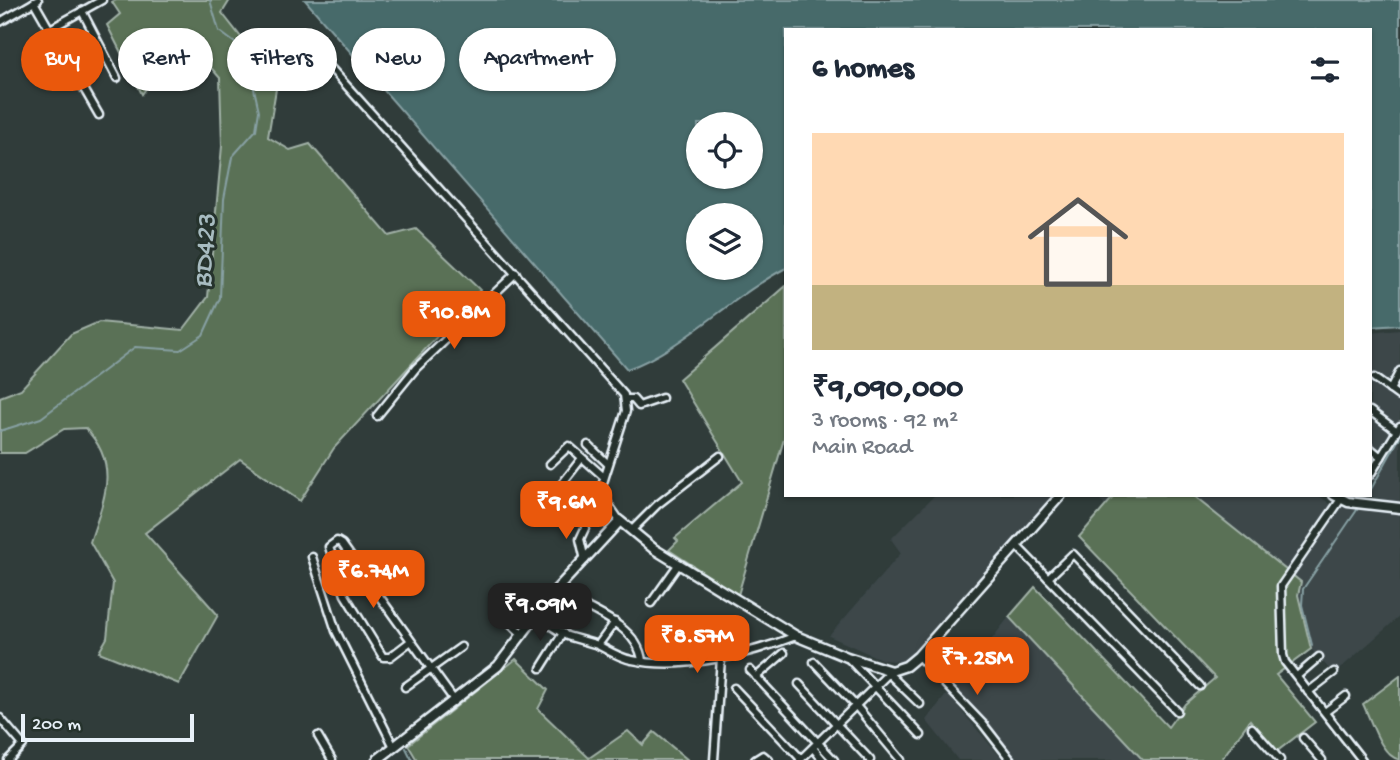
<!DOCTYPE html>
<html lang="en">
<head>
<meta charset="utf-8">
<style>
  body { margin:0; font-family:"Gochi Hand",sans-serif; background:#f2f2f3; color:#1f2937; height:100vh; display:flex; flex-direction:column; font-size:26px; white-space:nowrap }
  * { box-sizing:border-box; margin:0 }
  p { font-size:23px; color:#747a83 }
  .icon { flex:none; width:38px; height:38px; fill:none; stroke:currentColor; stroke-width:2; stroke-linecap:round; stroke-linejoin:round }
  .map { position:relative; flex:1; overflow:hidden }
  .details { position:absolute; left:784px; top:28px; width:588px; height:469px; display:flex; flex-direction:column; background:#fff; border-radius:0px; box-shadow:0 2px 5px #0004 }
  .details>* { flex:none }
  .hud { position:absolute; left:21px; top:28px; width:658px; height:63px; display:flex; gap:14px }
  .buttons { position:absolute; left:686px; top:112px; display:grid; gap:14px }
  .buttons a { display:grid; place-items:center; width:77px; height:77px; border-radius:50%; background:#fff; box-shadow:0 2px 5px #0004; font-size:35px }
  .scale { position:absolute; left:21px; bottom:18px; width:173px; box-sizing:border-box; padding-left:7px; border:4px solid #e8f1f8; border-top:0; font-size:19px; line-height:24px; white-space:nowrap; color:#e8f1f8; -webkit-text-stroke:5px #26332d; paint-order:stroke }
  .price { position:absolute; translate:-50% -60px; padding:0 16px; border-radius:14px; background:#ea580c; color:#fff; font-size:23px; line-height:46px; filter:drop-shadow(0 2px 4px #0008) }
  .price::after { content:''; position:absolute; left:50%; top:42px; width:21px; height:16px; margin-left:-10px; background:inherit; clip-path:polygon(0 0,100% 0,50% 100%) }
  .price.current { background:#222; color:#fff }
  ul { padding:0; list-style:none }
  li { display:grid; align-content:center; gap:14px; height:371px; padding:0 28px }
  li+li { border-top:2px solid #e0e1e3 }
  li span { display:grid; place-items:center; height:217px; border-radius:0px; color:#555 }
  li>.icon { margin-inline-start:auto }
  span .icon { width:126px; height:126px; fill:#fffc; stroke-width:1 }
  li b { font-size:30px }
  h2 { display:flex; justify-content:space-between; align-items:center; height:84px; padding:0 28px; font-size:30px }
  .tag { padding:0 24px; border-radius:32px; background:#fff; box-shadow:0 2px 5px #0004; font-size:24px; line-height:63px }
  .tag.current { background:#ea580c; color:#fff }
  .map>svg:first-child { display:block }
</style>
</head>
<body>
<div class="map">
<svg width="1400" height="760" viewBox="0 0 1400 760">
  <rect width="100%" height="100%" fill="#303c3a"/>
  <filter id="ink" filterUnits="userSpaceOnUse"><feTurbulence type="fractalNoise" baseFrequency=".0143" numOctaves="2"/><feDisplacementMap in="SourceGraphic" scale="14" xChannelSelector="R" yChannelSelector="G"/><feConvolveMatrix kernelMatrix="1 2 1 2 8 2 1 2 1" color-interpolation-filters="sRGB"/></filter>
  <g filter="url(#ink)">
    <g fill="#3c474a">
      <polygon points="1400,330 1400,503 1368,496 1343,496 1370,495 1370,333"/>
      <polygon points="935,495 1058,495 908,662 883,660 829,636 901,553 891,539"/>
      <polygon points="1094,495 1318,495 1333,506 1365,506 1400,513 1400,616 1334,674 1311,649 1275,675 1249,644"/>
      <polygon points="1009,617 1140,757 1139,760 1014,760 953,689"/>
      <polygon points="947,694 1003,760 958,760 926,720"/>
    </g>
    <g fill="#5a7156" stroke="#a1b1a7" stroke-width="2">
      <path d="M116 0H230L222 13 277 83 268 137 290 150 310 144 389 236 416 229 480 290 334 448 300 501 240 459 145 533 218 615 179 684 99 652 107 638 113 583 90 542C104 499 121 465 85 428L64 429 25 453H0V397L21 389 71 334 99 322 183 330 208 297 222 146 220 78 184 37 142 94 107 25 120 14 112 2Z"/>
      <polygon points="786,286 786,432 738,595 669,550 678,541 675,538 742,482 679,379"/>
      <polygon points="1115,495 1192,495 1301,582 1298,595 1311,649 1276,675 1315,722 1276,752 1250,720 1221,760 1143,760 1009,617 1035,587 1168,727 1185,704 1215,678 1079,537"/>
      <polygon points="516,659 548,690 538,709 589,758 628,731 643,745 654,732 688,760 417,760 408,745"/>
      <path d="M1400 676V760C1381 757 1371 720 1363 704Z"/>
    </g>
    <path fill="#466a6b" stroke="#87a0a3" stroke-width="2" fill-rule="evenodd" d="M305 0H1400V325L1370 327V30H786V268C732 296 680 351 627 369ZM698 124H751V177H698ZM698 215H751V268H698Z"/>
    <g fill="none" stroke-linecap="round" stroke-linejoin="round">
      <g stroke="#87a0a3" stroke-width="2">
        <polyline points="0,431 41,418 135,347 180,350 203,335 220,298 224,199 232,157 256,130 259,111 248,62 235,43 219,31 210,0"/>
        <polyline points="1370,491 1400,437"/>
        <polyline points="1312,645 1302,605 1303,589 1359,507"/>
        <polyline points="406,748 412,760"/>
      </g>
      <defs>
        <g id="minor">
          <polyline points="34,2 99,115"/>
          <polyline points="82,11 117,78"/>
          <polyline points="0,22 38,0"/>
          <polyline points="50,29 102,0"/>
          <polyline points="328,65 624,395 626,411 600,492 620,521"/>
          <polyline points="1374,378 1400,397"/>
          <polyline points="1390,390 1400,371"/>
          <polyline points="626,399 633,399 639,406 662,398"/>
          <polyline points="1370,411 1397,431"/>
          <polyline points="377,416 416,368 516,273"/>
          <polyline points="588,445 608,464"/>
          <polyline points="1370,448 1381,457"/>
          <polyline points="550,464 569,446 604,477"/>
          <polyline points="1370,475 1400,426"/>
          <polyline points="558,489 582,458"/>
          <polyline points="1341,499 1281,586 1283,655 1285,662 1362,760"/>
          <polyline points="582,509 594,493 600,490"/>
          <polyline points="633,529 657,505 720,456"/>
          <polyline points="1017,546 1177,711"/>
          <polyline points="312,557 336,631 394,747"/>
          <polyline points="585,560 580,539 587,524"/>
          <polyline points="1048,578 1073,554 1200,686"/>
          <path d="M555 591C583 608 638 623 642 661"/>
          <polyline points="651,603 678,565"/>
          <polyline points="504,617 523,635"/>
          <polyline points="537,617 567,636 598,645 615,622"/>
          <path d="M411 641 390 657H383L345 595 329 547 337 541 342 544C379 596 416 648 454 700"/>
          <path d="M598 645C609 651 620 658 632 660 682 671 750 654 796 636"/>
          <polyline points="918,656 983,724 1011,760"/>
          <polyline points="848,658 921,735"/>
          <polyline points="814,662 856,706 901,760"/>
          <polyline points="541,668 563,633"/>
          <polyline points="750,670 834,760"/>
          <polyline points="889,674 920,704"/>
          <polyline points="1297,676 1319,657"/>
          <polyline points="756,677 784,653"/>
          <polyline points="799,684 870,760"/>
          <polyline points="405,687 461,647"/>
          <polyline points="734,688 801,759"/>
          <polyline points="1308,692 1334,672"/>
          <polyline points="1325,712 1346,696"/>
          <polyline points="0,718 23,745 8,760"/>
          <polyline points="1252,728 1280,760"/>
          <polyline points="318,736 332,760"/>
          <polyline points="1303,738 1322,760"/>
          <polyline points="813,748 823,760"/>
          <polyline points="714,760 721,658"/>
          <polyline points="755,760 763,755 769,760"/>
          <polyline points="800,760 891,671"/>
        </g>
        <g id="tertiary">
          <polyline points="1334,495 1348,502 1400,508"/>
          <polyline points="377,760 498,666 555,591 620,521 654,549 796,636 847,657 891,671 906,666 918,656 1061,495"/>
        </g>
      </defs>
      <use href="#minor" stroke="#e8f1f8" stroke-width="11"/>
      <use href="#tertiary" stroke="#e8f1f8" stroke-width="13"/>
      <use href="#minor" stroke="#26332d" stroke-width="6"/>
      <use href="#tertiary" stroke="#26332d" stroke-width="8"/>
    </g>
  </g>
  <g text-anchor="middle" stroke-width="6" stroke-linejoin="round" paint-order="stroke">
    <g font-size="28" font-style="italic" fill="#a7bbc0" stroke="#26332d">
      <text transform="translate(202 251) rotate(-86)" y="10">BD423</text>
    </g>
  </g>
</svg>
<div class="buttons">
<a><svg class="icon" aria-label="locate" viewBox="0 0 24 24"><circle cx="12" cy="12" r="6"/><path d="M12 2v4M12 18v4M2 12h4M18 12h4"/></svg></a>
<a><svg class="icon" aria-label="layers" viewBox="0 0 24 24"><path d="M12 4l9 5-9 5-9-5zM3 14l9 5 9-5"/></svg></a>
</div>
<div class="scale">200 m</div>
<b class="price" style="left:454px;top:351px">₹10.8M</b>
<b class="price" style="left:566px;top:541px">₹9.6M</b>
<b class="price" style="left:373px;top:610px">₹6.74M</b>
<b class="price current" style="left:540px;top:643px">₹9.09M</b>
<b class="price" style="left:697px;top:675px">₹8.57M</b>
<b class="price" style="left:977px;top:697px">₹7.25M</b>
<div class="hud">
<a class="tag current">Buy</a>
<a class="tag">Rent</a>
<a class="tag">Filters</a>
<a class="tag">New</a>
<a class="tag">Apartment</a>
</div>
<section class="details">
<h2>6 homes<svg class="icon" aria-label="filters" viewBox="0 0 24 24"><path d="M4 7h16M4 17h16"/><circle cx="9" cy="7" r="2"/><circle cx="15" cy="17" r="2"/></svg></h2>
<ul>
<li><span style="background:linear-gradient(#ffd9b3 70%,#c2b280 0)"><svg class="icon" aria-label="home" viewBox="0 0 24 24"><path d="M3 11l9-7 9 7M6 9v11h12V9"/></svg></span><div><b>₹9,090,000</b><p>3 rooms · 92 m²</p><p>Main Road</p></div></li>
</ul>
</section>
</div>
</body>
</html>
